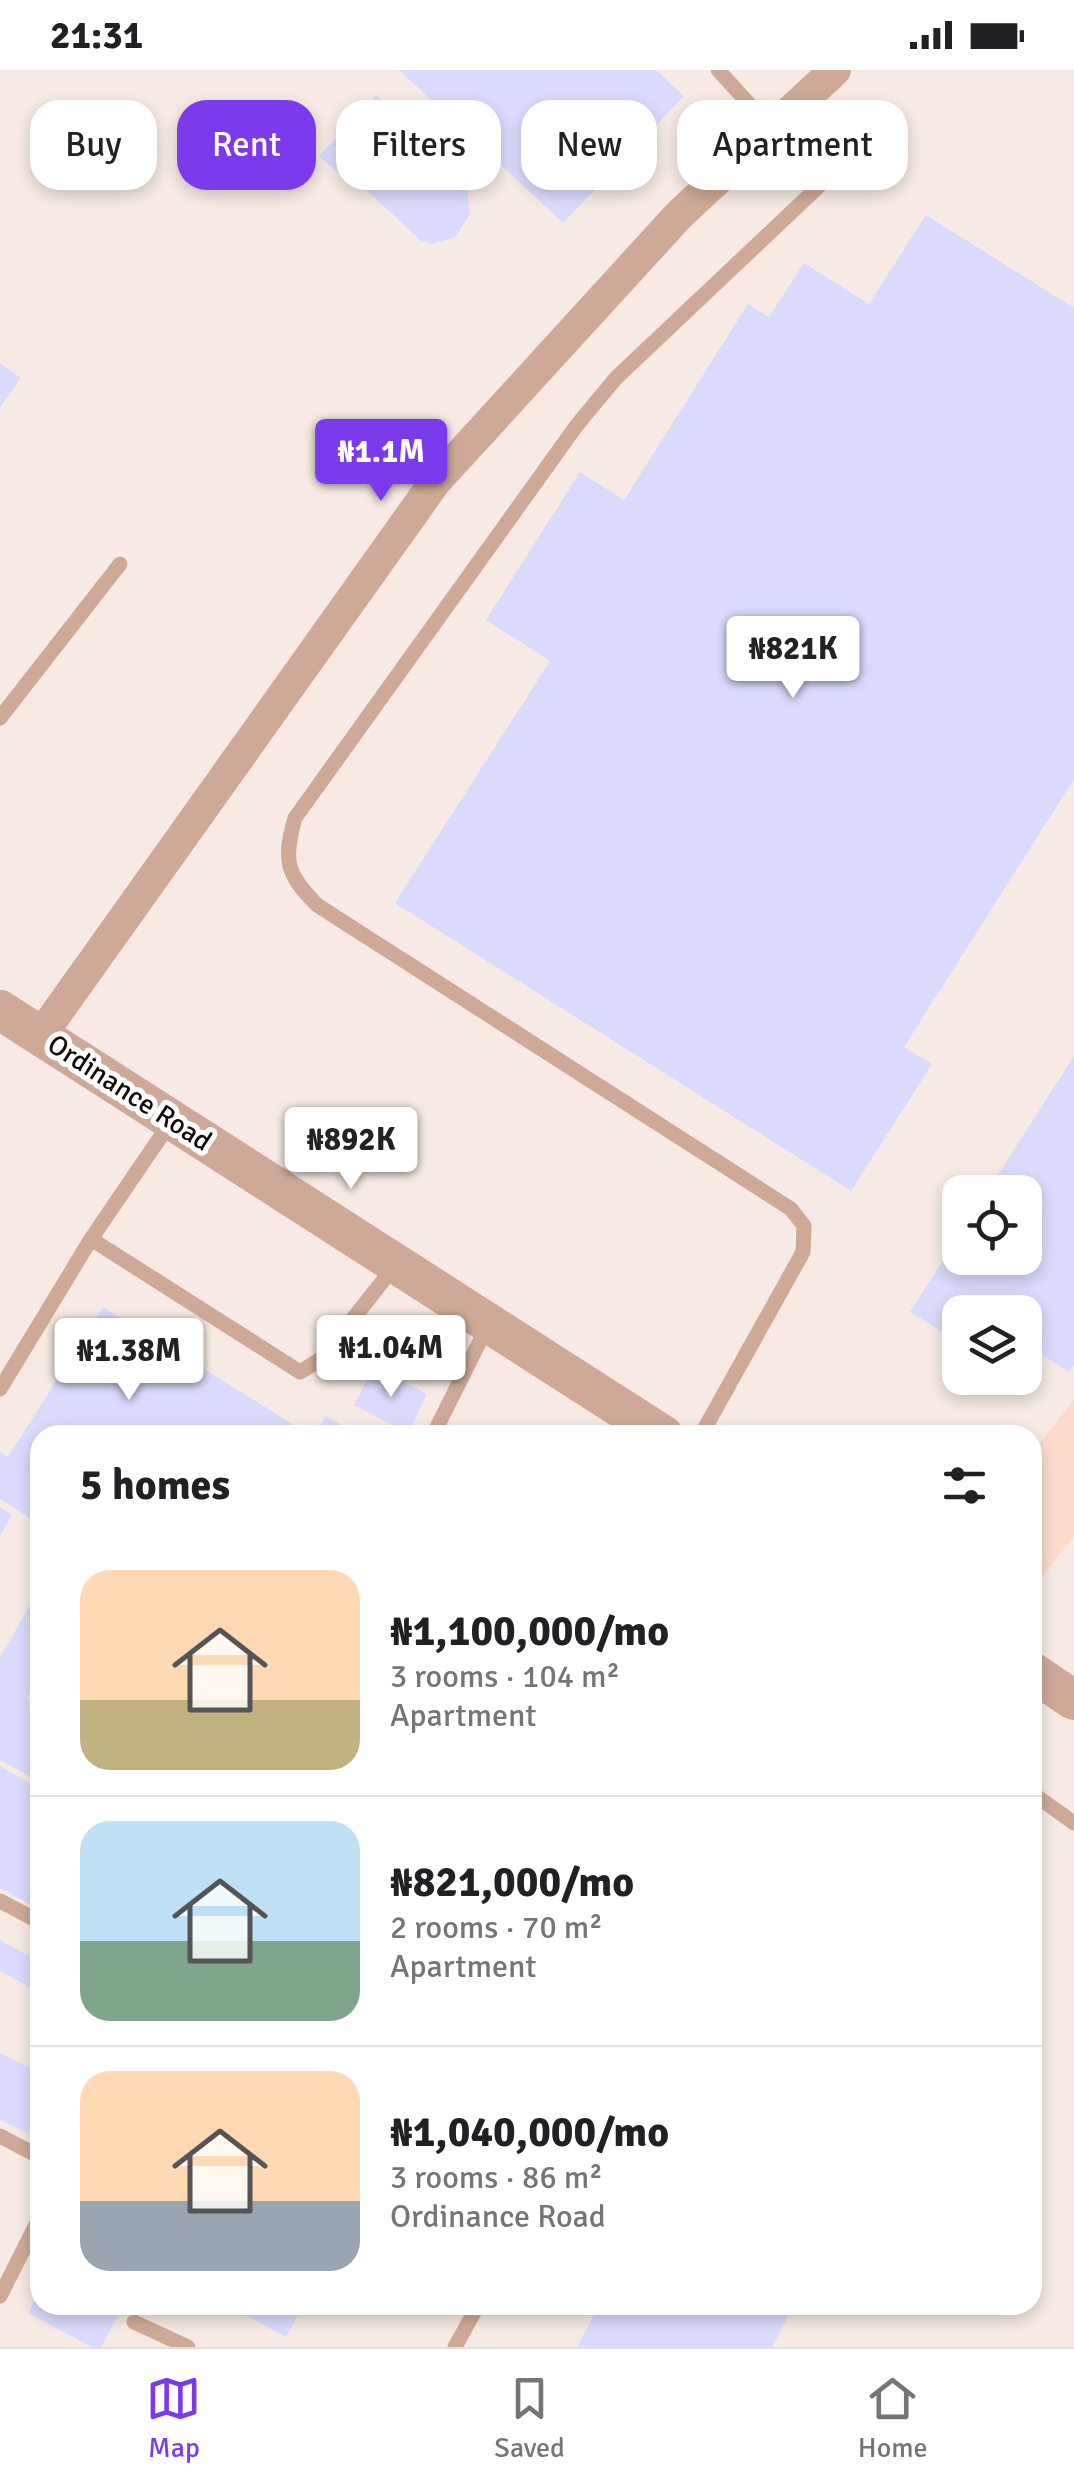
<!DOCTYPE html>
<html lang="en">
<head>
<meta charset="utf-8">
<style>
  body { margin:0; font-family:Signika,sans-serif; background:#f2f2f2; color:#202124; height:100vh; display:flex; flex-direction:column; font-size:38px; white-space:nowrap }
  * { box-sizing:border-box; margin:0 }
  p { font-size:32px; color:#757577 }
  .icon { flex:none; width:55px; height:55px; fill:none; stroke:currentColor; stroke-width:2; stroke-linecap:round; stroke-linejoin:round }
  .map { position:relative; flex:1; overflow:hidden }
  .sheet { position:absolute; left:30px; top:1355px; width:1012px; height:890px; display:flex; flex-direction:column; background:#fff; border-radius:30px; box-shadow:0 5px 15px #0003 }
  .sheet>* { flex:none }
  .guide { position:absolute; left:30px; top:30px; width:1015px; height:90px; display:flex; gap:20px }
  .buttons { position:absolute; left:942px; top:1105px; display:grid; gap:20px }
  .buttons a { display:grid; place-items:center; width:100px; height:100px; border-radius:20px; background:#fff; box-shadow:0 5px 15px #0003; font-size:50px }
  .price { position:absolute; translate:-50% -85px; padding:0 22px; border-radius:10px; background:#fff; color:#222; font-size:32px; line-height:65px; filter:drop-shadow(0 2px 5px #0008) }
  .price::after { content:''; position:absolute; left:50%; top:60px; width:30px; height:22px; margin-left:-15px; background:inherit; clip-path:polygon(0 0,100% 0,50% 100%) }
  .price.on { background:#7c3aed; color:#fff }
  ul { padding:0; list-style:none }
  li { display:flex; align-items:center; gap:30px; height:250px; padding:0 50px }
  li+li { border-top:2px solid #e0e0e0 }
  li span { display:grid; place-items:center; flex:none; width:280px; height:200px; border-radius:30px; color:#555 }
  li>.icon { margin-inline-start:auto }
  span .icon { width:120px; height:120px; fill:#fffc; stroke-width:1 }
  li b { font-size:42px }
  h2 { display:flex; justify-content:space-between; align-items:center; height:120px; padding:0 50px; font-size:42px }
  .tag { padding:0 35px; border-radius:30px; background:#fff; box-shadow:0 5px 15px #0003; font-size:35px; line-height:90px }
  .tag.on { background:#7c3aed; color:#fff }
  .status { display:flex; justify-content:space-between; align-items:center; height:70px; padding:0 50px; background:#fff; direction:ltr }
  .status svg { height:28px; fill:currentColor }
  .dock { display:flex; justify-content:space-around; align-items:center; height:140px; border-top:2px solid #e0e0e0; background:#fff; font-size:28px; color:#757577 }
  .dock a { display:grid; justify-items:center; gap:5px }
  .dock .on { color:#7c3aed }
  .map>svg:first-child { display:block }
</style>
</head>
<body>
<div class="status"><b>21:31</b><svg viewBox="0 0 49 12"><path d="M0 12V9h3v3zM5 12V6h3v6zM10 12V3h3v9zM15 12V0h3v12zM26 1h20v11H26zM47 4h2v5h-2z"/></svg></div>
<div class="map">
<svg width="1074" height="2277" viewBox="0 0 1074 2277">
  <rect width="100%" height="100%" fill="#fef9f6"/>
  <path fill="#f7eae4" fill-rule="evenodd" d="M0 0H1074V2277H0ZM960 1122H1025V1188H960ZM960 1242H1025V1308H960ZM40 1365H1032V2235H40Z"/>
  <polygon fill="#fcdbcb" points="1074,1329 1074,1466 1033,1519 1033,1382"/>
  <g fill="#dadbfc">
    <polygon points="399,0 656,0 684,26 563,153"/>
    <polygon points="376,25 400,47 395,53 467,119 470,144 455,167 432,174 420,170 346,101 342,106 319,86"/>
    <polygon points="926,145 1074,238 1074,709 904,977 932,994 851,1121 395,833 550,591 486,550 580,402 624,430 748,234 769,247 804,193 869,234"/>
    <polygon points="0,293 21,308 0,338"/>
    <polygon points="1074,986 1074,1295 1069,1302 1041,1284 1023,1313 1014,1308 1025,1308 1025,1242 960,1242 960,1273 910,1242 960,1164 960,1188 1025,1188 1025,1122 987,1122"/>
    <polygon points="103,1237 177,1282 310,1365 40,1365 40,1454 0,1429 0,1382 8,1387"/>
    <polygon points="374,1296 427,1324 408,1363 354,1335"/>
    <polygon points="326,1346 359,1365 315,1365"/>
    <polygon points="0,1437 12,1445 0,1466"/>
    <polygon points="40,1517 40,1605 27,1628 34,1649 40,1652 40,1712 0,1690 0,1588"/>
    <polygon points="0,1696 40,1719 40,1828 35,1837 0,1818"/>
    <polygon points="0,1870 40,1892 40,1923 0,1901"/>
    <polygon points="0,1983 40,2003 40,2038 27,2063 0,2050"/>
    <polygon points="40,2220 40,2235 124,2235 101,2277 92,2277 28,2243"/>
    <polygon points="227,2235 303,2235 286,2267"/>
    <polygon points="599,2235 794,2235 772,2277 577,2277"/>
  </g>
  <g fill="none" stroke-linecap="round" stroke-linejoin="round">
    <g stroke="#cea997" stroke-width="15">
      <polyline points="718,0 772,59"/>
      <polyline points="0,648 120,494"/>
      <polyline points="91,1169 300,1302 321,1289 394,1197"/>
      <polyline points="0,1319 91,1169 170,1053"/>
      <polyline points="433,1365 487,1257"/>
      <path d="M701 1365 803 1182 804 1156 791 1139 317 835C286 804 283 790 295 748L577 355 616 308 873 65"/>
      <polyline points="1032,1723 1074,1753"/>
      <polyline points="0,1831 40,1852"/>
      <polyline points="0,2066 40,2087"/>
      <polyline points="0,2226 40,2147"/>
      <polyline points="134,2252 188,2277"/>
      <polyline points="455,2277 478,2235"/>
    </g>
    <polyline stroke="#cea997" stroke-width="32" points="41,965 435,412 679,145 835,0"/>
    <g stroke="#cea997" stroke-width="40">
      <polyline points="0,940 663,1365"/>
      <polyline points="1032,1602 1074,1630"/>
    </g>
  </g>
  <g text-anchor="middle" stroke-width="10" stroke-linejoin="round" paint-order="stroke">
    <g font-size="28" fill="#130b07" stroke="#fff">
      <text transform="translate(130 1022) rotate(33)" y="10">Ordinance Road</text>
    </g>
  </g>
</svg>
<div class="buttons">
<a><svg class="icon" aria-label="locate" viewBox="0 0 24 24"><circle cx="12" cy="12" r="6"/><path d="M12 2v4M12 18v4M2 12h4M18 12h4"/></svg></a>
<a><svg class="icon" aria-label="layers" viewBox="0 0 24 24"><path d="M12 4l9 5-9 5-9-5zM3 14l9 5 9-5"/></svg></a>
</div>
<b class="price on" style="left:381px;top:434px">₦1.1M</b>
<b class="price" style="left:793px;top:631px">₦821K</b>
<b class="price" style="left:351px;top:1122px">₦892K</b>
<b class="price" style="left:391px;top:1330px">₦1.04M</b>
<b class="price" style="left:129px;top:1333px">₦1.38M</b>
<div class="guide">
<a class="tag">Buy</a>
<a class="tag on">Rent</a>
<a class="tag">Filters</a>
<a class="tag">New</a>
<a class="tag">Apartment</a>
</div>
<section class="sheet">
<h2>5 homes<svg class="icon" aria-label="filters" viewBox="0 0 24 24"><path d="M4 7h16M4 17h16"/><circle cx="9" cy="7" r="2"/><circle cx="15" cy="17" r="2"/></svg></h2>
<ul>
<li><span style="background:linear-gradient(#ffd9b3 65%,#c2b280 0)"><svg class="icon" aria-label="home" viewBox="0 0 24 24"><path d="M3 11l9-7 9 7M6 9v11h12V9"/></svg></span><div><b>₦1,100,000/mo</b><p>3 rooms · 104 m²</p><p>Apartment</p></div></li>
<li><span style="background:linear-gradient(#bfe0f5 60%,#7fa58c 0)"><svg class="icon" aria-label="home" viewBox="0 0 24 24"><path d="M3 11l9-7 9 7M6 9v11h12V9"/></svg></span><div><b>₦821,000/mo</b><p>2 rooms · 70 m²</p><p>Apartment</p></div></li>
<li><span style="background:linear-gradient(#ffd9b3 65%,#9aa5b1 0)"><svg class="icon" aria-label="home" viewBox="0 0 24 24"><path d="M3 11l9-7 9 7M6 9v11h12V9"/></svg></span><div><b>₦1,040,000/mo</b><p>3 rooms · 86 m²</p><p>Ordinance Road</p></div></li>
</ul>
</section>
</div>
<nav class="dock">
<a class="on"><svg class="icon" aria-label="map" viewBox="0 0 24 24"><path d="M3 6l6-2 6 2 6-2v14l-6 2-6-2-6 2zM9 4v14M15 6v14"/></svg>Map</a>
<a><svg class="icon" aria-label="saved" viewBox="0 0 24 24"><path d="M7 4h10v16l-5-4-5 4z"/></svg>Saved</a>
<a><svg class="icon" aria-label="home" viewBox="0 0 24 24"><path d="M3 11l9-7 9 7M6 9v11h12V9"/></svg>Home</a>
</nav>
</body>
</html>
